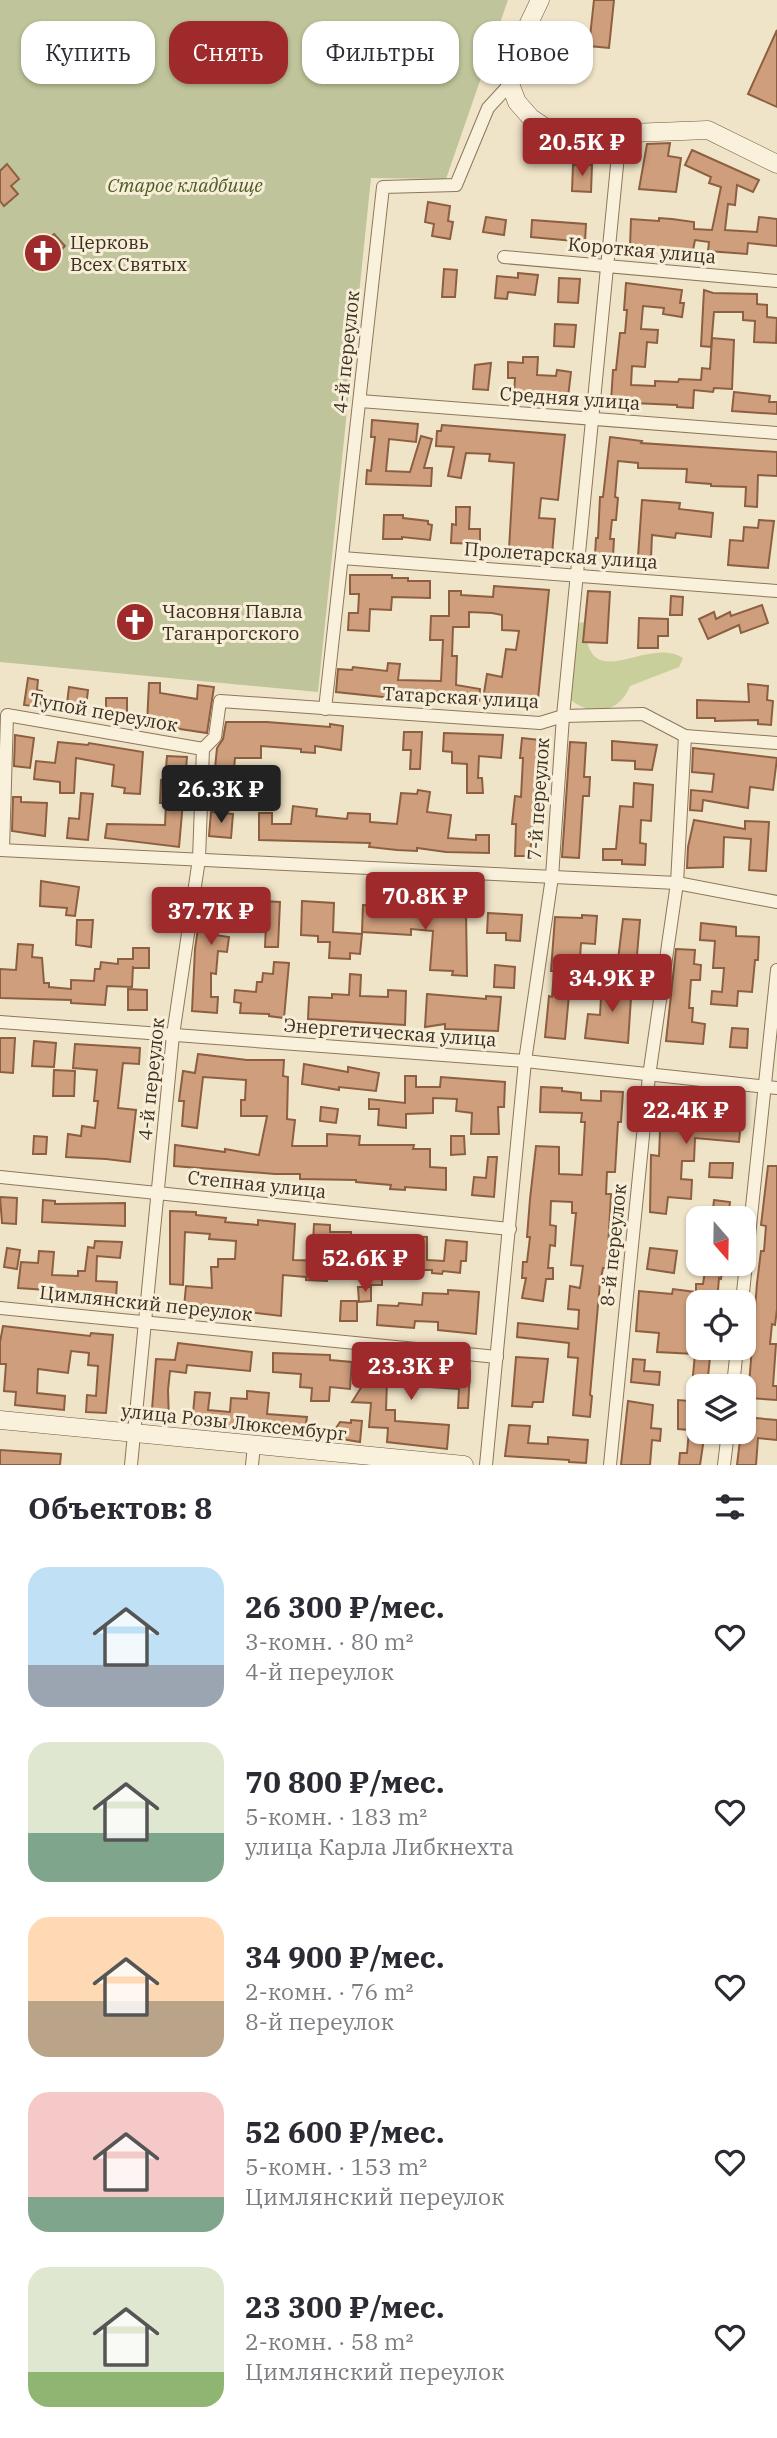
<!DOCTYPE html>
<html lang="ru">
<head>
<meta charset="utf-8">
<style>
  body { margin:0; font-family:"IBM Plex Serif",serif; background:#f2f2f3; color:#2b2b33; height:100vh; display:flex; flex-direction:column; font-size:26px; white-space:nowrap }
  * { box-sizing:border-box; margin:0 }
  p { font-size:23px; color:#7c7c81 }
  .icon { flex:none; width:38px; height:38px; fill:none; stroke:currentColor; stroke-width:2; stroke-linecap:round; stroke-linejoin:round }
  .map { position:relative; height:1465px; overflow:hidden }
  .sheet { display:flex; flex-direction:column; background:#fff; flex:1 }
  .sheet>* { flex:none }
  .hud { position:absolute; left:21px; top:21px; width:735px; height:63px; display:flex; gap:14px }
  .needle { width:46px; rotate:160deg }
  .buttons { position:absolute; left:686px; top:1206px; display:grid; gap:14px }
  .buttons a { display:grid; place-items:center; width:70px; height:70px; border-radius:14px; background:#fff; box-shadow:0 2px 5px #0004; font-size:35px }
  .price { position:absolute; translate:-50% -60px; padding:0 16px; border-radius:7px; background:#9e2a2b; color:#fff; font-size:23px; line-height:46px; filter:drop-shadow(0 2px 4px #0008) }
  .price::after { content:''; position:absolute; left:50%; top:42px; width:21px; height:16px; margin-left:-10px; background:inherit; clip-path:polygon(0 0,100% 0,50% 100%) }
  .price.active { background:#222; color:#fff }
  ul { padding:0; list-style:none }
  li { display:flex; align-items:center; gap:21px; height:175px; padding:0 28px }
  li span { display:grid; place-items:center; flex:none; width:196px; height:140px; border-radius:21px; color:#555 }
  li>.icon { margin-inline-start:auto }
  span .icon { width:84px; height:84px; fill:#fffc; stroke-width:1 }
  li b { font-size:30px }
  h2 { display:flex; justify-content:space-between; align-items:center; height:84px; padding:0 28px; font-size:30px }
  .chip { padding:0 24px; border-radius:21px; background:#fff; box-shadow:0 2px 5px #0004; font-size:24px; line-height:63px }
  .chip.active { background:#9e2a2b; color:#fff }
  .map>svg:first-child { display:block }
</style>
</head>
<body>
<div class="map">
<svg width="777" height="1465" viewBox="0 0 777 1465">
  <rect width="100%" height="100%" fill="#f0e4c8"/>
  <path fill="#c9cf9b" d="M585 622C586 700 646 634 683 658L679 667 630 686C620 712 593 718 571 700V688L578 623Z"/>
  <polygon fill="#bfc49a" points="0,0 508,0 446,179 371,178 318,692 0,662"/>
  <g fill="#cf9f7d" stroke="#8d5f41" stroke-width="2">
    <polygon points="594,0 614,0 609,48 589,46"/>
    <polygon points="777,30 777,107 748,94"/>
    <polygon points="670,143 668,156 681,158 676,192 639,189 647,144"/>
    <polygon points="692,150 759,180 753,192 737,185 735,205 728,204 725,230 757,232 759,217 777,219 777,246 748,243 747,254 708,251 709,242 695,240 693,250 630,247 631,219 659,221 659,218 672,219 694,222 694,229 712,230 721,187 709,183 711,177 685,165"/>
    <polygon points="7,164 19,179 11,186 18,194 4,206 0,201 0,171"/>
    <polygon points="573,165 592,165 591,192 572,191"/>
    <polygon points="428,202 450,206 448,221 453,222 450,239 432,236 434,224 425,222"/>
    <polygon points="486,217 506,220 504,235 483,232"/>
    <polygon points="532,220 586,224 585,242 531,237"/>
    <polygon points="54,234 65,246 40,271 36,267 33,270 27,262 29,260 26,256"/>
    <polygon points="444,269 457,270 455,297 442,297"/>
    <polygon points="518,273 538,275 535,295 508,292 507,299 495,298 497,276 518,278"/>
    <polygon points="559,278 580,279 578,303 558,302"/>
    <polygon points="626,283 682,290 680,303 684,303 682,317 663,314 664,308 643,306 641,329 658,330 657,343 647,342 645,367 632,366 631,385 655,386 655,381 678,382 679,379 701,380 702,368 710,369 712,338 734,340 732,389 714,388 713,392 694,390 693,408 677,407 677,405 611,402 613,370 616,370 620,333 625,333 627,310 624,310"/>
    <polygon points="704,290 713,293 757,294 757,304 767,305 767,317 777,318 776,343 754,342 755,321 743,320 743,312 714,312 711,347 701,346"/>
    <polygon points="555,324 576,325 574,347 554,346"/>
    <polygon points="523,357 538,357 537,375 556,376 557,370 571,372 568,397 514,394 515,378 508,378 508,362 523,363"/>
    <polygon points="491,363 488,390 473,389 475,365"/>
    <polygon points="734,392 770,396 769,402 777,402 777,414 732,411"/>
    <polygon points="372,420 418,424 416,442 389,439 386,471 410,472 421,436 432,439 424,468 432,468 431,486 366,484 367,470 371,471 375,437 371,437"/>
    <polygon points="442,425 565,435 558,500 541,498 539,518 555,519 552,554 535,552 535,550 509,549 514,463 489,461 490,454 466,453 461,478 448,476 454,447 436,446 437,431 441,431"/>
    <polygon points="610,437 642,441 641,443 777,452 777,476 758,475 757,507 745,506 746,487 711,486 711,484 686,482 687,469 638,468 638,463 618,461 615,497 618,498 616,520 612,520 610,539 614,539 613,556 595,555 596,538 598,538 600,497 603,497"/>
    <polygon points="642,500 680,503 679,509 713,513 711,537 676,533 675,538 652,535 651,558 638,557"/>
    <polygon points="456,507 470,507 469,529 480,529 480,544 451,543 452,524 456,525"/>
    <polygon points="384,515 403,515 403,518 428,521 428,524 432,525 430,540 402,537 402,539 383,539"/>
    <polygon points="759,520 774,521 768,568 728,565 730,540 743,541 744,527 758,528"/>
    <polygon points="350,575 392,575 392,578 408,578 408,581 430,581 430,598 392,597 391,610 370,609 369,631 348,630 349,613 358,613 359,594 350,594"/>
    <polygon points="494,586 549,590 537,709 511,708 512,697 484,693 487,674 502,677 506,649 516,650 519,631 502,630 502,615 492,613 469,612 469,627 453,627 452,656 457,656 456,685 480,689 479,704 424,697 383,697 336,692 338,669 352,670 353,667 387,671 388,663 400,664 398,680 441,681 443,640 430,640 431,616 449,616 449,591 461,591 461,595 493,597"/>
    <polygon points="588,591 610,592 607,643 583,642"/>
    <polygon points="671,596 683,597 682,615 670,615"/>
    <polygon points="762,605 768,623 741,633 739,625 708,639 699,619 714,612 716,619 730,612 731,616"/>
    <polygon points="137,613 143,627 133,631 127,617"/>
    <polygon points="639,618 668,619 668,636 658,636 658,648 638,648"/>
    <polygon points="28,678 38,680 37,690 42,691 40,707 24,705"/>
    <polygon points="149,683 160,683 160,693 197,699 198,685 214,687 207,733 166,727 167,724 147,724"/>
    <polygon points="748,684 768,686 767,700 773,701 771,725 758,724 758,720 715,721 715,718 697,718 697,700 749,702"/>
    <polygon points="69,687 88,690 85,715 66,712"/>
    <rect x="106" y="698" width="21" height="20"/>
    <polygon points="226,722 267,722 330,727 330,724 343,726 341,750 315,746 315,753 301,752 301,749 261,746 261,758 235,758 233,780 214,778 217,748 223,739"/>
    <polygon points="404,732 422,732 420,769 410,769 411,750 403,750"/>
    <polygon points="444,733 503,735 501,758 479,756 478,778 482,778 483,793 467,793 467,764 452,763 452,752 443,751"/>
    <polygon points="15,735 34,738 30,768 14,766"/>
    <polygon points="522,738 539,740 536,769 541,770 539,796 535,796 530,856 515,856 516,824 512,824 515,796 521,797 523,758 520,758"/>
    <polygon points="612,741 657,745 652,770 635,769 635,761 612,760"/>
    <polygon points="58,742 88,745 89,743 143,752 140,794 124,793 125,788 112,786 114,765 76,758 74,793 60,793 60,782 34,779 36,761 55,763"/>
    <polygon points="570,742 586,743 584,777 590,777 589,796 583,796 579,858 562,857"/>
    <polygon points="693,748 777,758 773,790 750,787 748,808 703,800 702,811 690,810 691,790 712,792 714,774 692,772"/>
    <polygon points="167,756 187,757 179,847 105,838 107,824 165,825 166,803 160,803 161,780 165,780"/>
    <polygon points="634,783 653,785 651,821 641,820 640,843 646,844 645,865 622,864 622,860 603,860 603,849 616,849 620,806 633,807"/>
    <polygon points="233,784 251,785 249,806 231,804"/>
    <polygon points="418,790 430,792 427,812 451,815 448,838 476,840 476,835 489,835 489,853 446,852 417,848 417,851 397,850 369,847 370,843 259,840 259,813 272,813 272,824 291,824 293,806 317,809 316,816 347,819 348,813 370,814 370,822 397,824 401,793 417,794"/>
    <polygon points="81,793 93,794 88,840 67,838 69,818 79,819"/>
    <polygon points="13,797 21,797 21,802 47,803 45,836 12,831"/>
    <polygon points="211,812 233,814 231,838 209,836"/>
    <polygon points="694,820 745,829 745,821 769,822 766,871 749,870 751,839 724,837 723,867 687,868 688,847"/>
    <polygon points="41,881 79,887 75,916 66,915 67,908 40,906"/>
    <polygon points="203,893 242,897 240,919 216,917 215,935 229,937 227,952 218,951 216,974 211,973 211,997 218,997 217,1013 192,1011 195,949"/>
    <polygon points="262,901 280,902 278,947 265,947 266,924 261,923"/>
    <polygon points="302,901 334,903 333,932 362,934 360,954 350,953 350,959 329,958 330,942 318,942 318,936 301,935"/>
    <polygon points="363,905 433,910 433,912 466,912 467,976 452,975 453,971 430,970 433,931 411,929 411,935 362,932"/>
    <polygon points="488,913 522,915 520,941 506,940 506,933 487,933"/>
    <polygon points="582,915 597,916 595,944 581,943 579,973 571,972 565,1039 545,1037 549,996 552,997 554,971 551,971 555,917 582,918"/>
    <polygon points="623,919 640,920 635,978 618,960"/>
    <polygon points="77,920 93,920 91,947 76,945"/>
    <polygon points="701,923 736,927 736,936 759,937 758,960 755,960 752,992 738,991 737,1006 711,1004 712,991 722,992 724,968 713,968 715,941 700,940"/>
    <polygon points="18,944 33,945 32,957 42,958 44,983 49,983 49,987 71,989 71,980 94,981 95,969 100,969 101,962 118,964 118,959 133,959 133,948 149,948 149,968 133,968 133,966 132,987 107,986 105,1005 71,1003 71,1000 0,998 0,969 16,970"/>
    <polygon points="676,949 695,950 694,964 701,965 700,980 691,980 689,1008 693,1008 692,1022 705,1024 703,1044 666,1041"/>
    <polygon points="274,962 289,963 284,1018 269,1016 269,1014 240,1013 241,1003 234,1002 235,990 256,992 257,982 262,982 263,973 273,974"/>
    <polygon points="495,965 515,967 514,988 494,987"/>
    <polygon points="350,974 361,975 360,996 388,997 388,990 406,991 405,1025 308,1019 309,997 332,998 332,994 349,995"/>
    <polygon points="602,981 632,983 628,1043 585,1038 588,1014 600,1015"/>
    <polygon points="128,989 147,990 147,1010 128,1010"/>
    <polygon points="427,994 486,999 486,996 501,997 498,1031 445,1029 445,1024 425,1027"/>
    <polygon points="732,1028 748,1029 747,1048 730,1047"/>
    <polygon points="0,1038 15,1038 13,1073 0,1072"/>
    <polygon points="34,1041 56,1043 54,1067 32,1066"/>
    <polygon points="75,1044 140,1048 139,1064 123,1063 118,1108 136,1110 130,1162 106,1159 66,1157 68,1134 81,1136 82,1126 95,1128 98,1101 94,1101 97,1070 73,1068"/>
    <polygon points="198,1054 247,1060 284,1060 283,1076 288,1077 287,1119 295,1120 292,1146 327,1146 327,1134 360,1136 359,1145 414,1145 413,1149 430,1149 430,1167 446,1168 446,1190 405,1187 405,1190 390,1189 391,1185 356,1182 356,1180 300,1179 300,1174 275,1174 174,1166 175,1145 225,1152 225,1149 259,1155 267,1116 241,1116 241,1100 245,1100 246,1080 203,1077 197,1128 182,1126 184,1101 179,1101 183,1071 195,1073"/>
    <polygon points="304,1064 348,1072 348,1067 379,1073 376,1091 339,1087 339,1090 302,1084"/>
    <polygon points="54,1070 75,1071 74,1096 53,1096"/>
    <polygon points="405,1076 416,1076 416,1087 440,1087 441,1077 505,1082 504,1107 498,1107 499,1134 471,1134 472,1113 456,1111 457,1099 433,1098 433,1113 406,1114 406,1128 378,1125 379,1109 369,1109 369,1099 405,1103"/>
    <polygon points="541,1087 562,1088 562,1091 581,1093 581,1100 601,1101 601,1091 623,1092 621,1122 618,1122 615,1172 607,1172 606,1194 611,1194 608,1248 607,1268 603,1268 600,1283 590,1395 592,1396 590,1417 573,1415 578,1358 568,1357 569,1343 517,1337 518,1323 578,1329 579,1310 568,1309 570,1286 580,1288 583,1266 571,1265 576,1213 572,1213 572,1202 551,1201 550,1225 556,1226 555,1246 550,1245 548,1268 553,1268 553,1279 546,1279 543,1301 522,1298 526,1278 522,1278 523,1262 527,1262 530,1237 527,1237 530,1199 536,1146 559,1147 559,1174 582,1175 585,1122 581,1122 582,1113 540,1112"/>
    <polygon points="664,1100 684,1100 684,1104 742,1109 739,1142 695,1138 694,1161 682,1161 681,1179 692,1180 691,1199 668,1197 666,1214 650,1212 651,1155 659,1156 660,1131 663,1131"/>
    <polygon points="321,1107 338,1109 336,1123 320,1121"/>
    <polygon points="34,1136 47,1137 46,1154 33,1154"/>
    <polygon points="451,1136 464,1136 465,1154 451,1155"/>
    <polygon points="488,1157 497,1157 494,1197 472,1195 474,1177 486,1178"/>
    <polygon points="710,1163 733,1163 732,1178 709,1177"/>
    <polygon points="768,1166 777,1166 777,1309 775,1325 772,1324 770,1344 776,1344 773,1386 777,1386 777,1400 748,1398 757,1283 761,1251 764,1251 766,1226 761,1225"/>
    <polygon points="0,1197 17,1198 16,1224 2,1223"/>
    <polygon points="43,1200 55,1201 55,1204 125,1203 125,1226 42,1222"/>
    <polygon points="714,1200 730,1202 728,1218 712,1218"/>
    <polygon points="170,1211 196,1212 196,1215 226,1218 225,1222 258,1225 258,1220 295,1224 293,1260 328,1261 327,1281 306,1280 306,1277 283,1275 281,1316 240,1311 240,1315 223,1314 223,1306 202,1305 202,1308 184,1307 186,1286 212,1288 211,1267 218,1267 218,1259 235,1259 236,1241 209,1239 210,1234 185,1232 183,1285 170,1284"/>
    <polygon points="314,1224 330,1225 330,1232 351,1232 351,1237 375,1238 376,1235 427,1237 427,1260 444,1261 446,1240 467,1242 466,1261 461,1261 460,1273 443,1271 442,1274 432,1273 432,1270 409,1270 409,1263 384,1261 382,1264 382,1285 366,1285 367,1271 373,1271 374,1252 371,1252 371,1248 313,1243"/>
    <polygon points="95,1241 122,1242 120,1258 97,1256 96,1281 117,1282 116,1298 77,1295 77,1292 18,1288 21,1262 38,1263 39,1251 54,1252 52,1275 78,1276 78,1271 85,1271 88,1247 94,1248"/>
    <polygon points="7,1248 20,1250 17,1269 4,1267"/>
    <polygon points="650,1248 677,1251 674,1273 647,1269"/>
    <polygon points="706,1264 723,1264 721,1279 719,1278 717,1302 698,1302 698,1348 711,1348 707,1386 692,1386 695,1354 657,1352 659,1333 636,1331 639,1291 672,1294 673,1289 696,1292 696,1284 703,1284"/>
    <polygon points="358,1287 371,1287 371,1301 359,1302"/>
    <polygon points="448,1290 479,1292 476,1334 438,1330 438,1322 415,1321 414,1328 377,1325 378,1305 398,1306 399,1303 422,1305 423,1293 448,1294"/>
    <polygon points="341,1301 357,1301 357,1321 340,1321"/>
    <polygon points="3,1326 90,1336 91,1333 113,1335 106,1413 86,1412 87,1395 96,1396 98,1366 88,1365 89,1353 71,1351 68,1373 38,1369 37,1393 65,1396 64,1410 15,1405 16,1392 4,1391 6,1364 0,1364 0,1342"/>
    <polygon points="178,1343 252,1352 250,1371 187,1365 186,1373 170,1371 168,1390 169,1423 151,1422 156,1359 175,1360"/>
    <polygon points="273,1353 330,1355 330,1360 352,1362 350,1389 330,1387 329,1401 311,1401 312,1388 300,1387 301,1374 273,1372"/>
    <polygon points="516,1357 548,1359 543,1402 533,1402 532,1407 512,1406"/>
    <polygon points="633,1359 645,1360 644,1371 660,1372 659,1385 631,1382"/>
    <polygon points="392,1363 470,1371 468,1408 458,1408 459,1389 431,1387 431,1382 387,1381 386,1410 395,1410 395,1421 449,1425 447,1449 387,1442 388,1428 369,1427 371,1403 352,1402 374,1367 392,1368"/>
    <polygon points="247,1391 269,1393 267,1414 307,1417 304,1437 269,1433 269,1430 227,1427 226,1429 216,1429 216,1426 192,1424 195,1392 210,1393 208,1410 230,1412 231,1398 247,1399"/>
    <polygon points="689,1396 698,1397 698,1437 704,1438 700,1465 679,1465 680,1453 687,1453 689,1430 678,1429 678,1400 689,1401"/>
    <polygon points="628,1401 653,1405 651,1428 661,1429 660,1441 652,1440 650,1465 621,1465"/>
    <polygon points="744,1417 777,1420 777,1440 758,1438 756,1465 737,1465 741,1432 744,1432"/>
    <polygon points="351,1420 362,1421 360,1442 330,1437 340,1422 351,1423"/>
    <polygon points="509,1425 530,1426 528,1443 548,1444 548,1437 588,1440 586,1463 569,1462 569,1460 505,1456"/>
    <polygon points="0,1450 61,1454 60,1465 0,1465"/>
  </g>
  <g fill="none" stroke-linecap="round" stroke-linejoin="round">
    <defs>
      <g id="street">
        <polyline points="504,257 777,281"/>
        <polyline points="360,401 777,433"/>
        <polyline points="342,558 777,591"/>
        <polyline points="325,709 383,187 456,185 488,108 510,84"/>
        <polyline points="0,850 677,883 777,902"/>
        <polyline points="3,850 7,715 203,749"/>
        <polyline points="0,1022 525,1061 777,1088"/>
        <polyline points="0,1177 510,1229"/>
        <polyline points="742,1302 777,970"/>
        <polyline points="0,1308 497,1357"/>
        <polyline points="733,1386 737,1348"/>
        <polyline points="131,1465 173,1035 199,859 203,749 215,737 220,701 540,723 563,716 643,714 685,736 777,743"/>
        <polyline points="252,1465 254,1445"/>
        <polyline points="486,1465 525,1061 552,877 563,716 620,135"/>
        <polyline points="610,1465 649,1076 677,883 685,736"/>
        <polyline points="724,1465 728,1432"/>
      </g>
      <g id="secondary">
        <polyline points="540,0 510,63 510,84 517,102 531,118 552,132 578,135 708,130 777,164"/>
        <polyline points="0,1420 464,1465"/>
      </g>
    </defs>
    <use href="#street" stroke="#8d765c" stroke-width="14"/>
    <use href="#secondary" stroke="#6f573f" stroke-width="19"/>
    <use href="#street" stroke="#faf1dc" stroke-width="12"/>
    <use href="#secondary" stroke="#faf1dc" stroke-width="18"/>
  </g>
  <defs>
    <symbol id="church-disc" viewBox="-11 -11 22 22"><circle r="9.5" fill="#9e2a2b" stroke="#f7eed8"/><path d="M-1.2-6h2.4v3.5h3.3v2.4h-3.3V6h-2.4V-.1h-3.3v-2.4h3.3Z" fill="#fff"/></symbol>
  </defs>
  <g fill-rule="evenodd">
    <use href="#church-disc" x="21" y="231" width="44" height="44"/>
    <use href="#church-disc" x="113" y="600" width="44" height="44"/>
  </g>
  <g text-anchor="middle" stroke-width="6" stroke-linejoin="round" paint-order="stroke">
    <g font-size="19" font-style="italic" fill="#4d5a26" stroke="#f7eed8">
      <text x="185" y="192">Старое кладбище</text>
    </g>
    <g font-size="19" fill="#3d2e20" stroke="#f7eed8" text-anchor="start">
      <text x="70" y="249">Церковь<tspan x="70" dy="22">Всех Святых</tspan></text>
      <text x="162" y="618">Часовня Павла<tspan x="162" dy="22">Таганрогского</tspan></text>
    </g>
    <g font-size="19" fill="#3d2e20" stroke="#f7eed8">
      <text transform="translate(642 250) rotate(5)" y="7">Короткая улица</text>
      <text transform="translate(346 352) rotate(-84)" y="7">4-й переулок</text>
      <text transform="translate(570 398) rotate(4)" y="7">Средняя улица</text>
      <text transform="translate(561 555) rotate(4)" y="7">Пролетарская улица</text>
      <text transform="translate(461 697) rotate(3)" y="7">Татарская улица</text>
      <text transform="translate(104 712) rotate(10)" y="7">Тупой переулок</text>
      <text transform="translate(538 799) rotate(-86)" y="7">7-й переулок</text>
      <text transform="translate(390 1032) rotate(4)" y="7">Энергетическая улица</text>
      <text transform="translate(151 1079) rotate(-84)" y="7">4-й переулок</text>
      <text transform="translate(257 1184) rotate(6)" y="7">Степная улица</text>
      <text transform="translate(613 1245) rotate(-84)" y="7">8-й переулок</text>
      <text transform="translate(146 1303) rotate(6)" y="7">Цимлянский переулок</text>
      <text transform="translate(234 1422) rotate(6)" y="7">улица Розы Люксембург</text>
    </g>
  </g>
</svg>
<div class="buttons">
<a><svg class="needle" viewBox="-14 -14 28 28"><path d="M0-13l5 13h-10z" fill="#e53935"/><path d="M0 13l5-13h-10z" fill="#7c7c81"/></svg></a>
<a><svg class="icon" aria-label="locate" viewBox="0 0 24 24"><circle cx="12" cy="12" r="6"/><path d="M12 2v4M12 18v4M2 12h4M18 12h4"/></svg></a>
<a><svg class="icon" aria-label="layers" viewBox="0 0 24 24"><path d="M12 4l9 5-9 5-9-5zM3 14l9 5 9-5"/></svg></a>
</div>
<b class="price" style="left:582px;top:178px">20.5K ₽</b>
<b class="price active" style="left:221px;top:825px">26.3K ₽</b>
<b class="price" style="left:425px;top:932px">70.8K ₽</b>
<b class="price" style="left:211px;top:947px">37.7K ₽</b>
<b class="price" style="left:612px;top:1014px">34.9K ₽</b>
<b class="price" style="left:686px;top:1146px">22.4K ₽</b>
<b class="price" style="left:365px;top:1294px">52.6K ₽</b>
<b class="price" style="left:411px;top:1402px">23.3K ₽</b>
<div class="hud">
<a class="chip">Купить</a>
<a class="chip active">Снять</a>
<a class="chip">Фильтры</a>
<a class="chip">Новое</a>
</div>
</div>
<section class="sheet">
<h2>Объектов: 8<svg class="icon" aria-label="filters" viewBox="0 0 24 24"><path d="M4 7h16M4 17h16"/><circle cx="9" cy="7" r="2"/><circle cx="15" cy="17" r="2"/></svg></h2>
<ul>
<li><span style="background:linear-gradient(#bfe0f5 70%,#9aa5b1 0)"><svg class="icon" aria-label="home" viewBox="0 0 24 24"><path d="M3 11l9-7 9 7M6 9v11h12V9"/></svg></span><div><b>26 300 ₽/мес.</b><p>3-комн. · 80 m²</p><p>4-й переулок</p></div><svg class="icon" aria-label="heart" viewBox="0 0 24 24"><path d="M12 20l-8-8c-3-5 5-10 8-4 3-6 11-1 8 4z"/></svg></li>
<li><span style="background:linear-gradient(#dfe7d0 65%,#7fa58c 0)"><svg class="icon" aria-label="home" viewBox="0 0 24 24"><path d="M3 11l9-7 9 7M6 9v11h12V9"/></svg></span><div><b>70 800 ₽/мес.</b><p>5-комн. · 183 m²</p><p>улица Карла Либкнехта</p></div><svg class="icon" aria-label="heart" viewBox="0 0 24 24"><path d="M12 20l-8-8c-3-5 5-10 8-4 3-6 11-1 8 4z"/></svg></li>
<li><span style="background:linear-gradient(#ffd9b3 60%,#b9a48a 0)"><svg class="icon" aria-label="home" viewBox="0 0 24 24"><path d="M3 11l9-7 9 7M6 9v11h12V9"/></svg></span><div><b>34 900 ₽/мес.</b><p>2-комн. · 76 m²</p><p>8-й переулок</p></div><svg class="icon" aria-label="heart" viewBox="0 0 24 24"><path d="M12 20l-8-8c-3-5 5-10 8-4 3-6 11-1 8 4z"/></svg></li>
<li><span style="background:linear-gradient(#f6c9c9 75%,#7fa58c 0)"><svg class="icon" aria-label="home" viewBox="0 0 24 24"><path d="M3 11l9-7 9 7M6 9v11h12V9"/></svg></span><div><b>52 600 ₽/мес.</b><p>5-комн. · 153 m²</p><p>Цимлянский переулок</p></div><svg class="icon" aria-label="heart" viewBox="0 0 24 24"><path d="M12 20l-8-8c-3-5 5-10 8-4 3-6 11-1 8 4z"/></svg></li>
<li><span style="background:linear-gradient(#dfe7d0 75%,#8fb573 0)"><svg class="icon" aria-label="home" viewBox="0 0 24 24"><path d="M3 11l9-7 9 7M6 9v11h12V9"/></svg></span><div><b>23 300 ₽/мес.</b><p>2-комн. · 58 m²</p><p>Цимлянский переулок</p></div><svg class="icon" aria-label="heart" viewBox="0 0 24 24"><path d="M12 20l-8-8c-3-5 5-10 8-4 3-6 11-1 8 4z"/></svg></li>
</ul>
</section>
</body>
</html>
